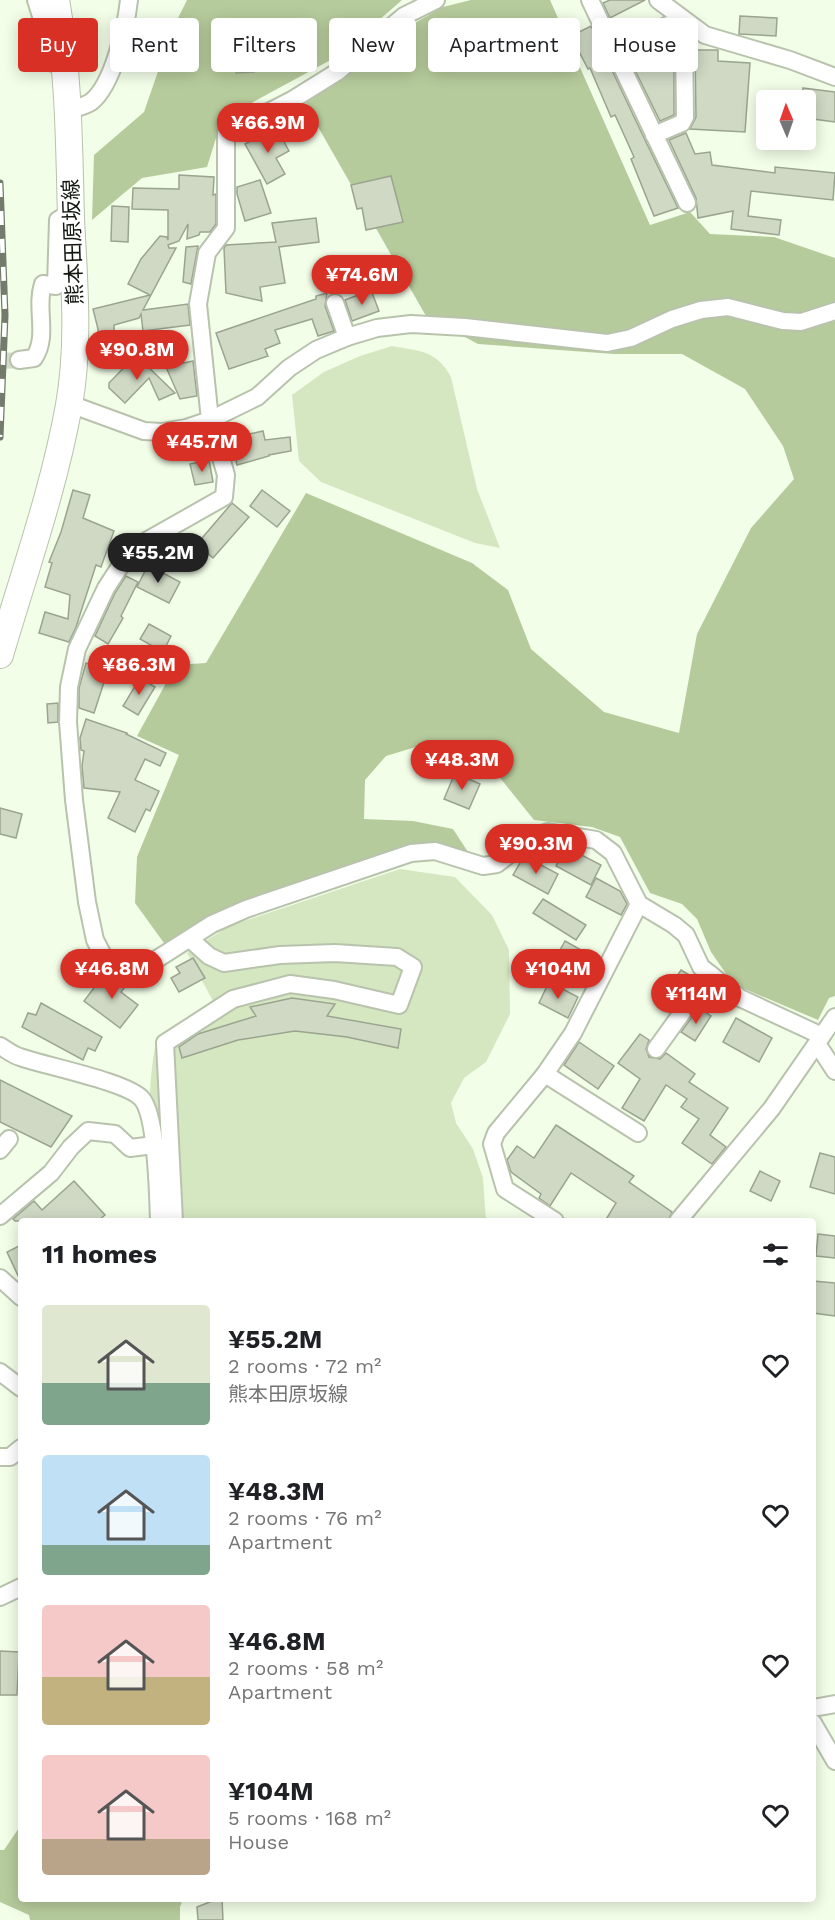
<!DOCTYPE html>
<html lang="en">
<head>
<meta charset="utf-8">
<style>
  body { margin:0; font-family:"Work Sans","Noto Sans JP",sans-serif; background:#f6f6f6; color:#202124; height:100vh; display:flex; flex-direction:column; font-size:22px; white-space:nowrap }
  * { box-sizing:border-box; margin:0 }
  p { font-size:20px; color:#757577 }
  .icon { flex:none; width:33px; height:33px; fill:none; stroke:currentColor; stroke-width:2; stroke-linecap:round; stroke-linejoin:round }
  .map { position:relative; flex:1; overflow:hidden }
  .side { position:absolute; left:18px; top:1218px; width:798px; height:684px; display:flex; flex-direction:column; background:#fff; border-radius:6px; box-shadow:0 3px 15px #0003 }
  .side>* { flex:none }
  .hud { position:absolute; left:18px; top:18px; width:800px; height:54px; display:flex; gap:12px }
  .needle { width:39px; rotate:358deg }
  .tools { position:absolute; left:756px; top:90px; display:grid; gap:12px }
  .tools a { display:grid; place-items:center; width:60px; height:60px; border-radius:6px; background:#fff; box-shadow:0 3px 15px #0003; font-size:30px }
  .price { position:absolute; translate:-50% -51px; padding:0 14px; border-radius:21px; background:#d93025; color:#fff; font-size:20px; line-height:39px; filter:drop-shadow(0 2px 3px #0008) }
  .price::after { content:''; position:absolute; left:50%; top:36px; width:18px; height:14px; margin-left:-9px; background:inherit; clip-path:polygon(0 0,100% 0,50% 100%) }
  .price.on { background:#222; color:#fff }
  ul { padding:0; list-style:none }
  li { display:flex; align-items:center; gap:18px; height:150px; padding:0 24px }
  li span { display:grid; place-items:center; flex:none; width:168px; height:120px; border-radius:6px; color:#555 }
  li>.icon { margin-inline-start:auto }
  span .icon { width:72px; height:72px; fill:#fffc; stroke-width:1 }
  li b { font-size:26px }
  h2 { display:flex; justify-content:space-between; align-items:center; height:72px; padding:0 24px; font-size:26px }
  .pill { padding:0 21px; border-radius:6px; background:#fff; box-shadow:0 3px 15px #0003; font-size:21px; line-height:54px }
  .pill.on { background:#d93025; color:#fff }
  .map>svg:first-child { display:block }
</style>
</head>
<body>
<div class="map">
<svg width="835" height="1920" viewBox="0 0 835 1920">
  <rect width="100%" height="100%" fill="#f3fee8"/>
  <g fill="#d5e7c0">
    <path d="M392 346C420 351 436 350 451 377L477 489 500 548 475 543 321 482 299 461 292 395 324 372 360 356Z"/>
    <path d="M400 869 455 877 492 915 509 950 510 1014 486 1062 464 1078 451 1103 456 1123 473 1149 483 1178 486 1221H153C151 1160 144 1096 157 1037L213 1001 187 953 229 926Z"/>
  </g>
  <g fill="#b6cb9c">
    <polygon points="187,0 402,0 338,56 222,119 207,167 142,178 92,220 94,155 144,112 173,28"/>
    <polygon points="471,0 550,0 650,225 690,212 710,234 774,237 835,258 835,996 829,998 818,1020 733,984 711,952 697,919 682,904 650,893 620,837 592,827 534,820 497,774 477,761 419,746 386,756 365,780 364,819 413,821 453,829 468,852 441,847 241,905 164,943 135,903 137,857 179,755 137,736 176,665 206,663 306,493 472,563 508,590 531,649 604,712 679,733 697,634 751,528 794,479 783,446 745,389 682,354 614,354 478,344 426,316 305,104 406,28 443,7"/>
    <polygon points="21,1825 21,1899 183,1899 180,1907 180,1920 30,1920 29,1915 0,1902 0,1850 4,1850"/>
  </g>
  <g fill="#cfd9c4" stroke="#9aa48f" stroke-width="1.5">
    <polygon points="610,0 645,0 610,18 603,3"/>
    <polygon points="740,16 777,18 776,36 739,34"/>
    <polygon points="591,26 645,140 678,208 654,216 631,159 634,157 615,115 611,117 590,68 588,69 571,36"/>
    <polygon points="667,41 674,53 674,115 660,121 629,58 647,50 648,52"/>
    <polygon points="253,48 254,72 236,73 235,49"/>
    <polygon points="695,50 718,50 718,61 750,63 745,132 690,129 696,117"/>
    <polygon points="803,88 835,92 835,122 806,118 806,100 802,100"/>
    <polygon points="276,127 289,151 276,158 285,174 267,184 245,144"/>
    <polygon points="686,133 695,154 710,152 712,165 775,173 775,167 835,173 833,200 751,191 748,216 781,220 779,235 731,229 733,211 698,218 696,198 669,140"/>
    <polygon points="179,175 214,177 213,195 216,194 216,224 210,232 200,232 199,235 187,239 188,224 179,241 168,245 169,248 176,248 143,310 188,304 190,325 143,331 141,314 139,318 114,325 115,367 99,367 98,329 93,309 150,295 128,284 141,259 160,236 167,237 168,240 168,210 132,209 133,188 179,189"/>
    <polygon points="391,176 403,222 366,230 362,208 357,209 351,185"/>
    <polygon points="260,180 271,213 245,221 237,194 237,187"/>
    <polygon points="112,206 129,207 128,242 111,241"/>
    <polygon points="316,218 319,242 279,247 285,283 260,287 262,301 226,293 224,248 226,245 276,242 272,223"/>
    <polygon points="198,246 191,284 183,282 186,247"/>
    <polygon points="371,290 379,311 352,321 345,300"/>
    <polygon points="327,293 325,306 334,331 318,336 312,319 275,330 280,343 265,349 268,356 229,369 216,333 316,299 316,296"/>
    <polygon points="174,346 179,364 193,361 197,396 180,399 159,351"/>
    <polygon points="136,355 141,360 175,393 159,400 149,378 125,403 109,388 109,383"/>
    <polygon points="263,431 265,440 290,437 291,451 269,455 269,456 237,465 231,438"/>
    <polygon points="209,460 213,482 195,485 190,464"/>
    <polygon points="73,490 90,495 83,518 114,531 101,567 96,565 76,627 69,642 39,633 45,612 68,619 70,595 45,587 52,563 49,562 61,532"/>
    <polygon points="262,490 290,511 277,527 250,506"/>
    <polygon points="232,503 249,517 213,558 197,544"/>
    <polygon points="148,565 180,582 169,603 137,587"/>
    <polygon points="126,576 138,582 121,616 123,618 108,644 95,636 115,593"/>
    <polygon points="149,624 171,636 163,652 140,639"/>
    <polygon points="86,663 108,670 94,713 79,708 79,688"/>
    <polygon points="140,678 155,687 138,715 123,706"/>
    <polygon points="58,703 58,722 48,723 47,704"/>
    <polygon points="86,719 127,733 126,734 166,753 160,766 145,759 135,780 159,791 150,811 146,809 135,832 108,818 120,792 84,788 82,766 84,751 81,750 80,738"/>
    <polygon points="455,773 480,784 469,809 444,799"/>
    <polygon points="0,808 22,814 16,838 0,834"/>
    <polygon points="566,847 601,865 591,885 556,866"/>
    <polygon points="524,856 558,874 548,894 513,875"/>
    <polygon points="596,878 620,891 627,904 621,915 586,897"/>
    <polygon points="543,899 586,925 576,940 533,913"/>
    <polygon points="565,941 599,960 589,979 555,959"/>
    <polygon points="193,958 205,978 179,992 171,978 180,973 176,967"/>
    <polygon points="681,970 694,978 671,1010 660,1002"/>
    <polygon points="106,972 128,983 121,992 138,1005 120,1028 84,1001"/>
    <polygon points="549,982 578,997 568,1018 539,1003"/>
    <polygon points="292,998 335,1004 327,1016 401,1029 398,1048 347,1037 295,1031 238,1040 182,1058 179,1047 198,1034 256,1016 250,1007"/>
    <polygon points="41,1003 102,1037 95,1051 88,1048 83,1060 22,1027 28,1013 36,1015"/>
    <polygon points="699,1008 711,1016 695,1041 681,1032"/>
    <polygon points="736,1018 772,1038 759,1062 723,1042"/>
    <polygon points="640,1034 649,1040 646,1049 649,1057 660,1059 666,1053 695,1074 689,1082 728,1108 710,1135 726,1147 712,1164 682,1143 699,1119 681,1107 687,1099 666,1085 644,1121 622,1108 640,1079 618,1063"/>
    <polygon points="579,1042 614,1066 598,1089 564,1065"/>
    <polygon points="0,1080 72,1116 51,1147 0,1122"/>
    <polygon points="556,1125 634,1176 629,1182 672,1212 668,1221 605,1221 616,1203 571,1173 550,1206 539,1198 541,1194 511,1172 507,1160 517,1146 534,1158"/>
    <polygon points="820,1153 835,1157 835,1194 810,1187"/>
    <polygon points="760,1171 780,1181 771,1201 750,1191"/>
    <polygon points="74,1181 105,1215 98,1221 15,1221 13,1219 34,1201 42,1210"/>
    <polygon points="818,1234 835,1236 835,1258 816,1256"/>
    <polygon points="21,1245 21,1282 7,1252"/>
    <polygon points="813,1281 835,1283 835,1316 813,1313"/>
    <polygon points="0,1651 19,1652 17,1695 0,1695"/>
    <polygon points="217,1899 222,1899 223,1920 198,1920 197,1907"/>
  </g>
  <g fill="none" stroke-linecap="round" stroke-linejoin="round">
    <polyline stroke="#d2dbc8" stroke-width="16" stroke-dasharray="16 8" stroke-linecap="butt" points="0,361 19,360"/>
    <defs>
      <g id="minor">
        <polyline points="36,0 51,48 53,63"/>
        <polyline points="436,0 404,16 337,72 292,100 226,134 226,228 207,253 198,304 210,420 226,475 224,497 141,544 119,568 106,588 77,649 69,687 68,722 74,800 87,902 95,940 105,959 122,968 143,968 212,924 246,909 411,853 435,851 483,866 497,864 530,838 548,832 596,840 613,853 639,904 674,925 686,935 701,967 710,974 740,998 822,1036"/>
        <polyline points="590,0 687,203"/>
        <polyline points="658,0 705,35 790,60 835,77"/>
        <polyline points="614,51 668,25 677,24 680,17"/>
        <path d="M68 111C75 108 85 106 91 102 113 85 126 27 129 0"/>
        <polyline points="654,135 682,123 685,117 684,35 677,24"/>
        <polyline points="347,337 377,328 411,324 465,327 607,343 631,338 672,319 701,310 728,307 783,321 801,322 835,311"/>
        <path d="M19 360 34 358C49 336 35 308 43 284L56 286 58 220 71 212"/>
        <polyline points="70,404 144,431 162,432 186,428 210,420 257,397 289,368 316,350 347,337 335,303"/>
        <polyline points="818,1045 835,1071"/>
        <path d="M0 1046C7 1050 13 1055 20 1057 45 1066 128 1082 142 1099 157 1117 158 1195 159 1221"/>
        <polyline points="656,1049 710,974"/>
        <polyline points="545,1074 496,1133 492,1144 505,1189 555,1221"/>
        <polyline points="638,1133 545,1074 573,1033 639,904"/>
        <polyline points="0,1150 9,1139"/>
        <polyline points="0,1216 51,1173 71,1147 88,1131 115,1134 130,1148 154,1145"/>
        <polyline points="174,1221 165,1043 233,999 290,984 334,990 399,1005 413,967 397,957 335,953 280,955 224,963 209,956 190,939"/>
        <polyline points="678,1221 772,1108 835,1017"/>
        <polyline points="0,1278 21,1297"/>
        <polyline points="0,1372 21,1388"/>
        <polyline points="0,1457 10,1457 21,1448"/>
        <polyline points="0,1597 21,1587"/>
        <polyline points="813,1708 835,1704"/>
        <polyline points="813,1723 835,1761"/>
      </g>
      <path id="primary" d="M0 655C24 573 54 489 69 405 80 343 74 280 71 218 69 145 69 72 56 0"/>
    </defs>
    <use href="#minor" stroke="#b8c2ad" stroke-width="20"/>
    <use href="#primary" stroke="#b8c2ad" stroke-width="28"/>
    <use href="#minor" stroke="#fff" stroke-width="16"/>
    <use href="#primary" stroke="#fff" stroke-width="26"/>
    <defs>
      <polyline id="rail" points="0,183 5,315 0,437"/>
    </defs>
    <use href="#rail" stroke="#747b6d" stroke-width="7"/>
    <use href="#rail" stroke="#fff" stroke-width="4.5" stroke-dasharray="14" stroke-linecap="butt"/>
  </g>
  <g text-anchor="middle" stroke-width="4.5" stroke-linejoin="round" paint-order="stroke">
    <g font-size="21" fill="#141710" stroke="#fff">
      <text transform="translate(73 242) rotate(-92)" y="7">熊本田原坂線</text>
    </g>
  </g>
</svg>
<div class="tools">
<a><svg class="needle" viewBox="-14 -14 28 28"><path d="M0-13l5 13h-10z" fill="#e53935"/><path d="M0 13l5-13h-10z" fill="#757577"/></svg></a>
</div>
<b class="price" style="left:268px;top:154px">¥66.9M</b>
<b class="price" style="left:362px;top:306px">¥74.6M</b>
<b class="price" style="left:137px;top:381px">¥90.8M</b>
<b class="price" style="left:202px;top:473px">¥45.7M</b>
<b class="price on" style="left:158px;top:584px">¥55.2M</b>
<b class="price" style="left:139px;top:696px">¥86.3M</b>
<b class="price" style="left:462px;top:791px">¥48.3M</b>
<b class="price" style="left:536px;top:875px">¥90.3M</b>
<b class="price" style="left:112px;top:1000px">¥46.8M</b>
<b class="price" style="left:558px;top:1000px">¥104M</b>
<b class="price" style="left:696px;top:1025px">¥114M</b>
<div class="hud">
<a class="pill on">Buy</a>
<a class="pill">Rent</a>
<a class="pill">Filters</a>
<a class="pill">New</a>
<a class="pill">Apartment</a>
<a class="pill">House</a>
</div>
<section class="side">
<h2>11 homes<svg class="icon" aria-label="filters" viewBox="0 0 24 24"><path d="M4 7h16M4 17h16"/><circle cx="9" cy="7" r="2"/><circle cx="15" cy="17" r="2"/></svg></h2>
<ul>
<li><span style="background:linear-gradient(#dfe7d0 65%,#7fa58c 0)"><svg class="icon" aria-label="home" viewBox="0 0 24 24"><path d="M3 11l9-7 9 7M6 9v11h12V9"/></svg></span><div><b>¥55.2M</b><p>2 rooms · 72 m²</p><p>熊本田原坂線</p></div><svg class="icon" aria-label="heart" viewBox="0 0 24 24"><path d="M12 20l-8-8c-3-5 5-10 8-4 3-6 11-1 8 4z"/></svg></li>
<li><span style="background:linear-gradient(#bfe0f5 75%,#7fa58c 0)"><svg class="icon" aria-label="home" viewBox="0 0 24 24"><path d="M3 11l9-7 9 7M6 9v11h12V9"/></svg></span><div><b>¥48.3M</b><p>2 rooms · 76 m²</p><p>Apartment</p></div><svg class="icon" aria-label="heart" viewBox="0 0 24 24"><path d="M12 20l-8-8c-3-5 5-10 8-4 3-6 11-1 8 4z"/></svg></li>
<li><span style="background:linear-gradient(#f6c9c9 60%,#c2b280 0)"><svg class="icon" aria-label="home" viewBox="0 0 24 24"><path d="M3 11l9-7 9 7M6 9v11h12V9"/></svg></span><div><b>¥46.8M</b><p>2 rooms · 58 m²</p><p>Apartment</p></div><svg class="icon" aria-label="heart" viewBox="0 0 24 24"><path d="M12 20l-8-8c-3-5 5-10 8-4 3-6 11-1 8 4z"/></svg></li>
<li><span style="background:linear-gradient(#f6c9c9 70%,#b9a48a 0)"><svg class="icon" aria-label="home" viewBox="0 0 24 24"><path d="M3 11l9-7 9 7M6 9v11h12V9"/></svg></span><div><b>¥104M</b><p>5 rooms · 168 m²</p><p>House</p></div><svg class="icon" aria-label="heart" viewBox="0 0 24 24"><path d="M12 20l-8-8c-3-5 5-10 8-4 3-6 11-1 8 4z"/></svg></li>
</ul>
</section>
</div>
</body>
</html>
